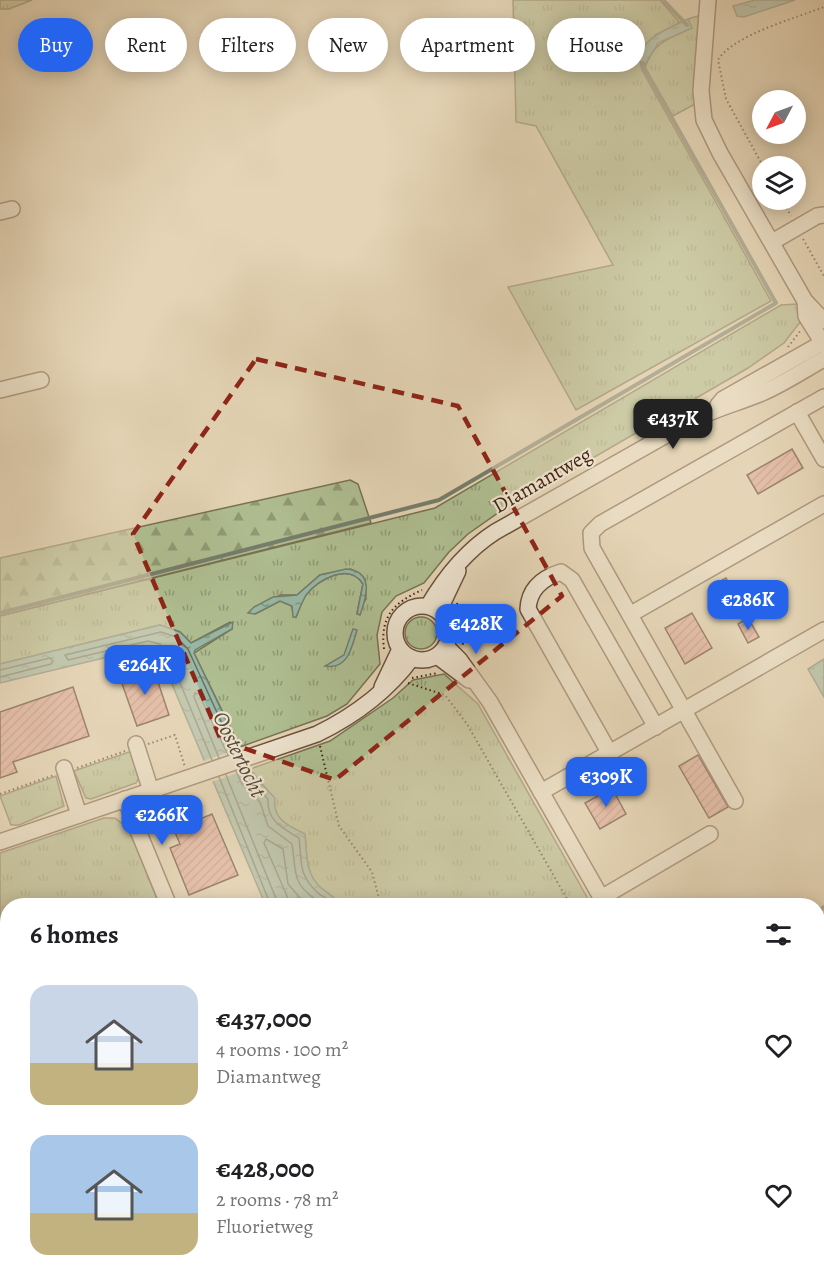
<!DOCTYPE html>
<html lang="en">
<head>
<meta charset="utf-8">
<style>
  body { margin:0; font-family:Alegreya,serif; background:#f2f2f2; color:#202124; height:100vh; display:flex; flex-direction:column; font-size:22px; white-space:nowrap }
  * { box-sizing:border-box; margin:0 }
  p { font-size:20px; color:#757577 }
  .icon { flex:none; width:33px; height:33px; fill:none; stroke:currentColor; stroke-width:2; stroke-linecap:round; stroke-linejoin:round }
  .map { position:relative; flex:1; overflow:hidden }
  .side { position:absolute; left:0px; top:898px; width:825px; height:386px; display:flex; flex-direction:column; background:#fff; border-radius:24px 24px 0 0; box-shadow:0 3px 15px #0003 }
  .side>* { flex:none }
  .top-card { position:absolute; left:18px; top:18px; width:789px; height:54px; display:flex; gap:12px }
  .needle { width:39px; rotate:229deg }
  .fabs { position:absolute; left:752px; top:90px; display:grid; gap:12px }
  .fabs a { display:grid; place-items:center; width:54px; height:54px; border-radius:50%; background:#fff; box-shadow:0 3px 15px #0003; font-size:30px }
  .price { position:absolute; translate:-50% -51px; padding:0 14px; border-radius:12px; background:#2563eb; color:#fff; font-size:20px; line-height:39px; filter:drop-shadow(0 2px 3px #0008) }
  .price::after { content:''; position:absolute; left:50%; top:36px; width:18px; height:14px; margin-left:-9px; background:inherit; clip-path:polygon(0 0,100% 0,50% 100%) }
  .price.current { background:#222; color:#fff }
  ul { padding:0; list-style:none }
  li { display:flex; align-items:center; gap:18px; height:150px; padding:0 30px }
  li span { display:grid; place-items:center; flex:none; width:168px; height:120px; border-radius:18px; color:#555 }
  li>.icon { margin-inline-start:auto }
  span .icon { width:72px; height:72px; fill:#fffc; stroke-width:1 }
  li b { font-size:26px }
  h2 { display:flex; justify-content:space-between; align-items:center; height:72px; padding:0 30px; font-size:26px }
  .chip { padding:0 21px; border-radius:27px; background:#fff; box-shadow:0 3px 15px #0003; font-size:21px; line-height:54px }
  .chip.current { background:#2563eb; color:#fff }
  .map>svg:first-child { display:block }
</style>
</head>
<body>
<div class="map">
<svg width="824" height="1283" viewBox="0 0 824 1283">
  <defs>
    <pattern id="grass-tufts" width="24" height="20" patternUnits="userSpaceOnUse" patternTransform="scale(1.5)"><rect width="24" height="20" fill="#afbf92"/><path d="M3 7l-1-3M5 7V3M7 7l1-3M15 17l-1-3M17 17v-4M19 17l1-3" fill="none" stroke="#909b76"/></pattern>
    <pattern id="forest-firs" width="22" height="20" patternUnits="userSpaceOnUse" patternTransform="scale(1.5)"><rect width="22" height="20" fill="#afbf92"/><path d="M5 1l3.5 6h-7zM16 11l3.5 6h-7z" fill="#909b76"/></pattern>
    <pattern id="water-ripples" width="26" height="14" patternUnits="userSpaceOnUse" patternTransform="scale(1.5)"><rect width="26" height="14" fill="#97baa8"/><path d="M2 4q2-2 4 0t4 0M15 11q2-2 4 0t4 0" fill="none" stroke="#7d9788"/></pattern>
    <pattern id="building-hatch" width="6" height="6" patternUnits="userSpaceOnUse" patternTransform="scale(1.5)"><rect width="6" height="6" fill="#e2a296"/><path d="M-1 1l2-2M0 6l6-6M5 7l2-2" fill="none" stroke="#b98479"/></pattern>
  </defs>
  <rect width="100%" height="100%" fill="#e5d6b7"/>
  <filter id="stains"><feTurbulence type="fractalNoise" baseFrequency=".00333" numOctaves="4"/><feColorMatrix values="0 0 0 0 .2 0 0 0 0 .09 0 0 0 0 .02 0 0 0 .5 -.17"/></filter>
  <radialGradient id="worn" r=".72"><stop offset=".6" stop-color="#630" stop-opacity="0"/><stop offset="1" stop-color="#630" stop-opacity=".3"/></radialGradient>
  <g fill="url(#grass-tufts)" stroke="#787253" stroke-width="1.5" fill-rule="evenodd">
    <polygon points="0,0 32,0 9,9 0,9"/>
    <polygon points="513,0 660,0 680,23 655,35 642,70 771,301 576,410 508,287 613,265 536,126 516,122"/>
    <path d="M701 15 694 80 695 104 673 116 645 67C653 42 670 38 692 28L688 19Z"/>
    <path d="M797 304 804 317 784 343 748 368 498 513 468 534 449 552 424 583 396 596 382 612 377 635 380 664 347 704 327 716 240 747 194 653 232 629 230 622 191 643 180 632 160 625 0 664V616L435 508 781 305ZM351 569 365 579 366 599 357 613 363 584C350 562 318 579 306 595 301 602 299 610 296 617L292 606 280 601 255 614 280 595H297L320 575Z"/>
    <circle cx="421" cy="633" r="16"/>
    <path d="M444 674 478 704 592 906H340C334 895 329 895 320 887 305 873 307 854 305 834 288 826 272 819 274 798L250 769 330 741 393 698 413 680Z"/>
    <polygon points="132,751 140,776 136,783 91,799 86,798 74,771"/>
    <polygon points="56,776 64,806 19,825 11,825 0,796"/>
    <polygon points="104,818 115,818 129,829 160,906 8,906 7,971 0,974 0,853"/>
    <polygon points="824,926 824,1127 818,1129 818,930"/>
    <polygon points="496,1276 527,1277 531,1283 490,1283"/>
    <polygon points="105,1277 167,1277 156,1283 95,1283"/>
    <polygon points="239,1277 492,1277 486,1283 243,1283"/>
    <path d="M535 1277H570C558 1283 546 1283 535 1277Z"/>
    <polygon points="623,1277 671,1277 660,1283 626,1283"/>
    <polygon points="780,1277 802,1277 807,1283 784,1283"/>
  </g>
  <polygon fill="url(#forest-firs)" stroke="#787253" stroke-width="1.5" points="350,480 358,484 371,523 0,616 0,558"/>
  <g fill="url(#water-ripples)" stroke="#757e6d" stroke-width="1.5">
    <polygon points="755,0 795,0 744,17 737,16 733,6"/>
    <path d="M688 19 692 28 658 43 642 70C631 41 668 29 688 19Z"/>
    <path d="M346 569C374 571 367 596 360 615L357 614 363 584C350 562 318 579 306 595 302 602 299 610 296 617H293L292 606 280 601 255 614 248 613 254 607 273 597 297 595 320 575Z"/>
    <path d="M233 622 232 629 195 650 194 653 253 776 275 798C272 819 288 826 305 834 307 854 305 873 320 887 329 895 334 895 340 906H266L157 649 145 648 0 683V664L160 625 180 632 191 643Z"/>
    <path d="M353 629 357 630C352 647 348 670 325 666L344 655Z"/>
    <polygon points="824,659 824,697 808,669"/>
    <polygon points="194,1276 218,1277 222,1283 193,1283 190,1279"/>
  </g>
  <polygon fill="#e5d6b7" points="243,747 253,768 211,782 203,761"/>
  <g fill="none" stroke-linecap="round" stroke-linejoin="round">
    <g stroke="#6c6f5e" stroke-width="1.5">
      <polyline points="0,670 50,658 53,661 51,664 0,677"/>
      <polyline points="219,758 194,697 195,693 199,694 228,755"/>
      <polyline points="212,760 168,654 160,644 148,641 68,660 65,655 161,632 176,637 188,649 235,752"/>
      <path d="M243 769 249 780 268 799C267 822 283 828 299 838 302 861 298 874 316 891 322 898 329 897 333 906"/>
      <path d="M236 771 242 784 260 802 268 826 292 844C297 879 292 885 325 906"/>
      <polyline points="226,775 279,906"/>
      <polyline points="219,777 271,906"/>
      <polyline points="288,906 287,896 264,843 266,839 283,849 288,884 307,906"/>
    </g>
    <g stroke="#757e6d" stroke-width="4">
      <polyline points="663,0 687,25"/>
      <polyline points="0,613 439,500 776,303 645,70 643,63"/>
      <polyline points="818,911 824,907"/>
      <polyline points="153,1283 163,1276"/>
      <polyline points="188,1283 197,1281"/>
    </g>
  </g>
  <g fill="url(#building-hatch)" stroke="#422414" stroke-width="1.5">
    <polygon points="792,449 803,468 758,494 747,475"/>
    <polygon points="726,578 736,597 726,603 715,584"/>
    <polygon points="692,613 712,648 685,664 665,628"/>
    <polygon points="748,618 759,637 748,643 738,624"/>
    <polygon points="153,667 169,715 137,726 120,678"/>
    <polygon points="73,687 89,736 13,762 17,772 0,778 0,712"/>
    <polygon points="698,755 728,807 709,818 679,766"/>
    <polygon points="612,788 626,814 600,829 585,803"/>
    <polygon points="212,814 238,875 189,895 170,848 180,844 174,830"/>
  </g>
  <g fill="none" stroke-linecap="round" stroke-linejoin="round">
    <defs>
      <g id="minor">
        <polyline points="708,0 701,91 704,120 720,153 805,301 824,321"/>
        <polyline points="0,212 12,209"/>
        <polyline points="772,242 817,216 824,215"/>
        <polyline points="805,301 806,316 824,345"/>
        <polyline points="0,390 41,380"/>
        <polyline points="718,405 723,399 824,342"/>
        <polyline points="797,412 824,459"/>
        <circle cx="422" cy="633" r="27"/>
        <path d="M428 606C445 577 467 550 495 532L691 421C714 409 738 403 762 393 783 384 804 370 824 359"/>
        <polyline points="439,611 458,571"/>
        <polyline points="631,614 824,504"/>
        <polyline points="446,646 459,659 490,702 606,906"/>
        <polyline points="437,656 469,680"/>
        <polyline points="382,687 400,649"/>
        <polyline points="136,744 151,791"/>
        <path d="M609 752 528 609C529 589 542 578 561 572L572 580 656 727"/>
        <polyline points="64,768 79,815"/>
        <polyline points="541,792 824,630"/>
        <polyline points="125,799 169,906"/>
        <polyline points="735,801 592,548 591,533 600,524 824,397"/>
        <path d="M0 842 317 734C354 716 387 692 412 658"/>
        <polyline points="601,898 710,834"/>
        <polyline points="0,1045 8,1040"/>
        <polyline points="0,1072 8,1067"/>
        <polyline points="818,1151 824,1144"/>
        <polyline points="531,1276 535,1283"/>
        <polyline points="612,1276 615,1283"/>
        <polyline points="815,1276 819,1283"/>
        <polyline points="81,1283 92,1276"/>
        <polyline points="580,1283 591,1276"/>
      </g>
    </defs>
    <use href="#minor" stroke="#6b503d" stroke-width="18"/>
    <g stroke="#422414" stroke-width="2" stroke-dasharray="1.5 3" stroke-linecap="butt">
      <path d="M763 166 726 99 718 60C733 35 796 18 824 7"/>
      <polyline points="782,200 791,216"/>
      <polyline points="803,239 824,276"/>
      <polyline points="788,347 801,330"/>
      <polyline points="457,603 463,645"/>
      <path d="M384 649C380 617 393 603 422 590"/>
      <polyline points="412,678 438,673"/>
      <polyline points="408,683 445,695 467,724 571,906"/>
      <polyline points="148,744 175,735 185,767"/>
      <polyline points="320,746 339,826 372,872 381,906"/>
      <polyline points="77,768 125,751"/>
      <polyline points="0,794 54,775"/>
      <polyline points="818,923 824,920"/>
      <polyline points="818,1179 820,1184"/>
      <polyline points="818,1193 824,1182"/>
      <polyline points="223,1276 226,1283"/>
      <polyline points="783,1276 786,1283"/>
      <polyline points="171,1283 182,1276"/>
      <polyline points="488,1283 494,1276"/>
    </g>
    <use href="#minor" stroke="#eee4d0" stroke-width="15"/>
  </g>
  <path d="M0 0H824V1283H0ZM256 359 458 406 562 596 335 780 221 740 133 534Z" fill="#e5d6b7" fill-opacity=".55" fill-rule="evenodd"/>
  <path fill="none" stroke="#8f2418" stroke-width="4.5" stroke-dasharray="12 8" stroke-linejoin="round" d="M256 359 458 406 562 596 335 780 221 740 133 534Z"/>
  <g text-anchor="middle" stroke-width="4.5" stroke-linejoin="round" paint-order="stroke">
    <g font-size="21" fill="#422414" stroke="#eee4d0">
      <text transform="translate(542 480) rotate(-30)" y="7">Diamantweg</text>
    </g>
    <g font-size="22" font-style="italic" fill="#574a39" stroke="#eee4d0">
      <text transform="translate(240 754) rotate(64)" y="8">Oostertocht</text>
    </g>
  </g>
  <rect width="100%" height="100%" filter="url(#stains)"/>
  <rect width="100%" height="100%" fill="url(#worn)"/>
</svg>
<div class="fabs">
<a><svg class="needle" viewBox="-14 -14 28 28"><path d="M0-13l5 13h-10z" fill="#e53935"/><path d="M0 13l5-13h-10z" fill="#757577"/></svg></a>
<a><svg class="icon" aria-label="layers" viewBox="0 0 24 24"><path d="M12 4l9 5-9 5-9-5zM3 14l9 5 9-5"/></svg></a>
</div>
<b class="price current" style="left:673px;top:450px">€437K</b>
<b class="price" style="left:748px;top:631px">€286K</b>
<b class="price" style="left:476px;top:655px">€428K</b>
<b class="price" style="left:145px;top:696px">€264K</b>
<b class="price" style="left:606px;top:808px">€309K</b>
<b class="price" style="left:162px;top:846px">€266K</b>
<div class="top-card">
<a class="chip current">Buy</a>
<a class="chip">Rent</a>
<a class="chip">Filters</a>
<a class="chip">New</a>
<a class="chip">Apartment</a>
<a class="chip">House</a>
</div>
<section class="side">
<h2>6 homes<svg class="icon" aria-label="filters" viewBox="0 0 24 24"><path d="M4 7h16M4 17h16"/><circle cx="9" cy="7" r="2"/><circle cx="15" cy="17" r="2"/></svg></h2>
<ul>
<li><span style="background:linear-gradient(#c9d6e8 65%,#c2b280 0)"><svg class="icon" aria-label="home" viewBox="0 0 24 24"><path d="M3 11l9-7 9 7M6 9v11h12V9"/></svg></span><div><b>€437,000</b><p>4 rooms · 100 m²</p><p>Diamantweg</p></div><svg class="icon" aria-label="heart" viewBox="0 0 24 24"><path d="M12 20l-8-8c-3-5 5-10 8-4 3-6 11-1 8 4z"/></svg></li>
<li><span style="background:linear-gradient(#a9c7e8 65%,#c2b280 0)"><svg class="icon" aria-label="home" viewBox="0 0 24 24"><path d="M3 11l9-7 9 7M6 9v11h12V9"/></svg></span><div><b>€428,000</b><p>2 rooms · 78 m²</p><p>Fluorietweg</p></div><svg class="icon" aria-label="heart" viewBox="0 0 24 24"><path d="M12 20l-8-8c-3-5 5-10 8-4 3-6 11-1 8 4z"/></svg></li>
</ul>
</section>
</div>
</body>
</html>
